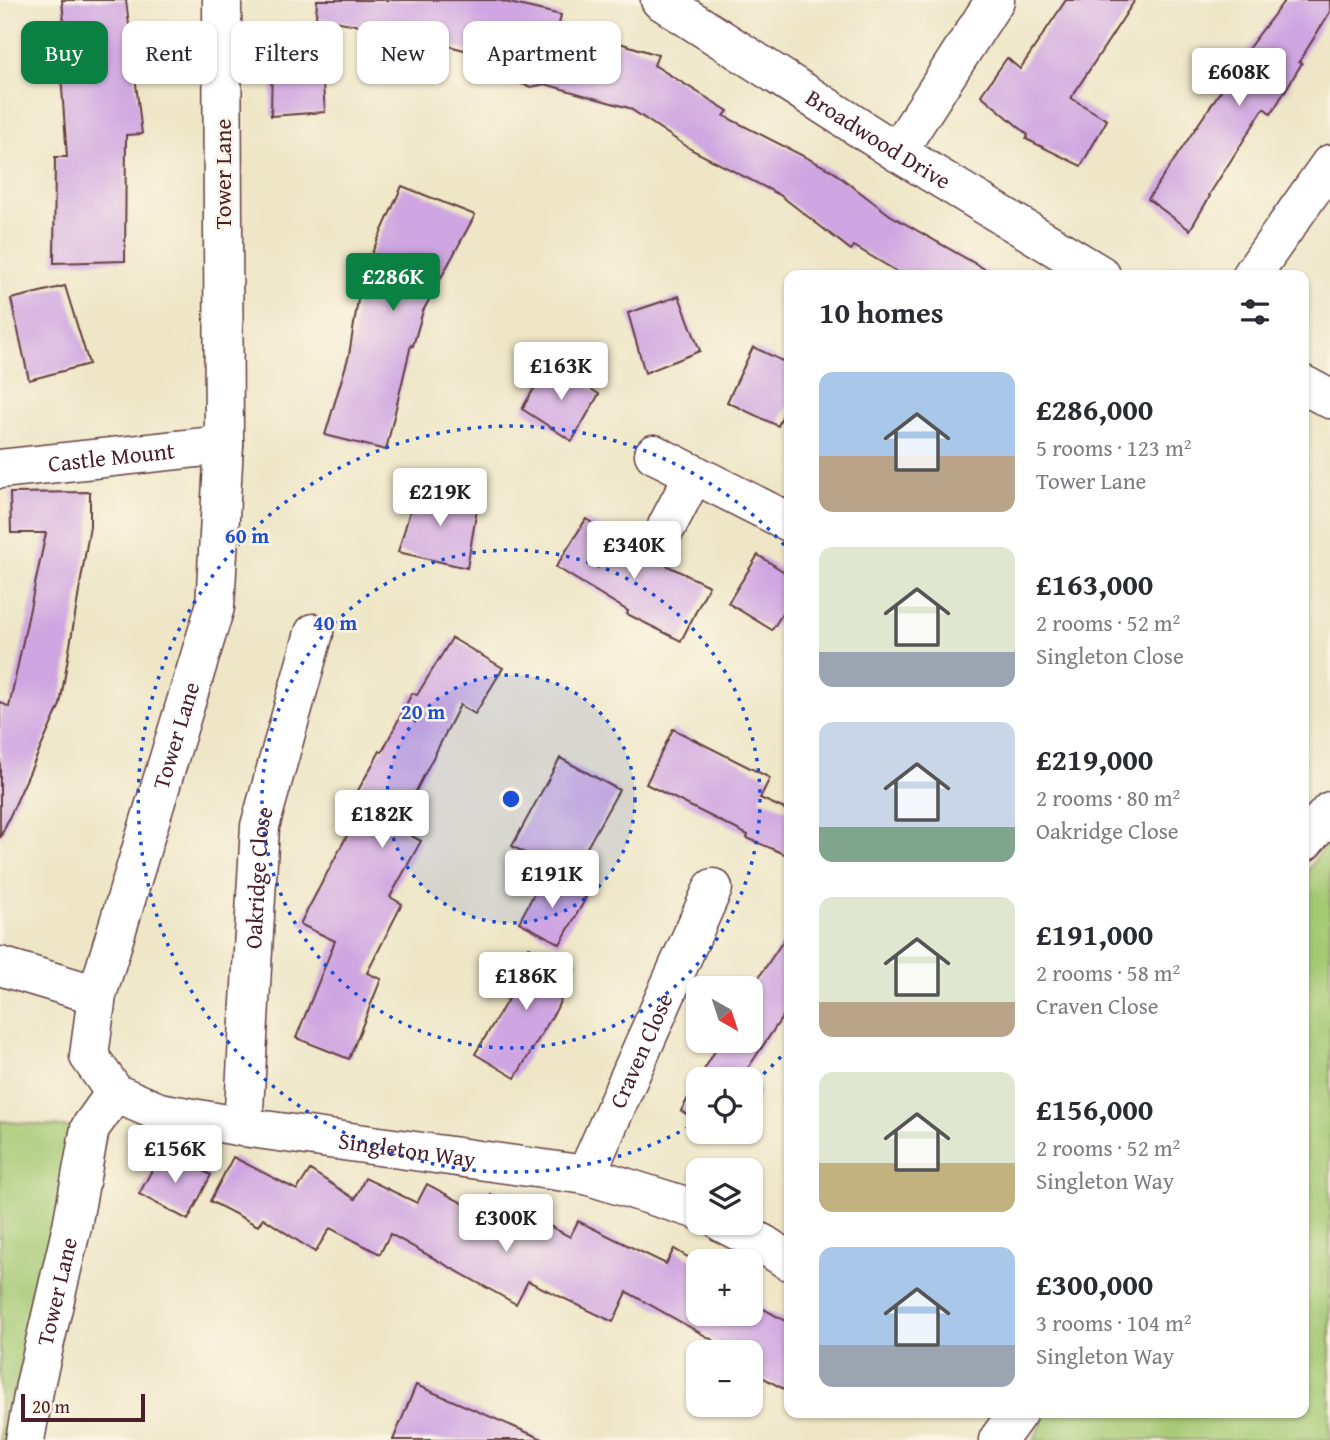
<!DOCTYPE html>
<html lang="en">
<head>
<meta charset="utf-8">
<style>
  body { margin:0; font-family:"Gentium Book Plus",serif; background:#f2f2f3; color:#2b2b33; height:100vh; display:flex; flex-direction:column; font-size:26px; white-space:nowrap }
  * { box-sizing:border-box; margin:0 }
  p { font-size:23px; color:#7c7c81 }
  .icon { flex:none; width:38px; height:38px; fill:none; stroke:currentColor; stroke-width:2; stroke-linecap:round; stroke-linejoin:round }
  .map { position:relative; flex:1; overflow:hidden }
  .sheet { position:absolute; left:784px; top:270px; width:525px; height:1148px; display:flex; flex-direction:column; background:#fff; border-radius:14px; box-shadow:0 2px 5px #0004 }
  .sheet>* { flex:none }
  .banner { position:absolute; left:21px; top:21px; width:658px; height:63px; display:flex; gap:14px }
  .needle { width:46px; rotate:141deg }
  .buttons { position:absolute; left:686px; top:976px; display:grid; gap:14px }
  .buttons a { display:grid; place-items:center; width:77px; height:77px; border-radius:14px; background:#fff; box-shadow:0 2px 5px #0004; font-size:35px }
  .scale { position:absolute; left:21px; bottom:18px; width:124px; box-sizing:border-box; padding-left:7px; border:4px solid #4a1f2b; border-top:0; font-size:19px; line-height:24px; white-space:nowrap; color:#4a1f2b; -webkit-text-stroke:5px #fcf5e5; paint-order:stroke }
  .price { position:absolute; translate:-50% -60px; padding:0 16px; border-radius:7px; background:#fff; color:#222; font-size:23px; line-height:46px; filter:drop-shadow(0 2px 4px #0008) }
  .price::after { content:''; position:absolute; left:50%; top:42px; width:21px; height:16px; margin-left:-10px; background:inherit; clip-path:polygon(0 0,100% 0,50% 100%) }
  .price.on { background:#0b8043; color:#fff }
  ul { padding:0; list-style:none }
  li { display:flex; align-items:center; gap:21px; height:175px; padding:0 35px }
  li span { display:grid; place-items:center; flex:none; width:196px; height:140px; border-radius:14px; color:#555 }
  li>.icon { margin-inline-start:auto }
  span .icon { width:84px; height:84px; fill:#fffc; stroke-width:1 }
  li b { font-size:30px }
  h2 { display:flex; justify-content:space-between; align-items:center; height:84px; padding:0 35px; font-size:30px }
  .pill { padding:0 24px; border-radius:14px; background:#fff; box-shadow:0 2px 5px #0004; font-size:24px; line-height:63px }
  .pill.on { background:#0b8043; color:#fff }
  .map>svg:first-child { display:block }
</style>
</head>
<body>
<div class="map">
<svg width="1330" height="1440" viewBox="0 0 1330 1440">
  <rect width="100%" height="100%" fill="#fcf5e5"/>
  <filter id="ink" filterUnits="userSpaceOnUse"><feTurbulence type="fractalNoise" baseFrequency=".0143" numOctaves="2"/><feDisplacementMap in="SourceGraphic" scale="14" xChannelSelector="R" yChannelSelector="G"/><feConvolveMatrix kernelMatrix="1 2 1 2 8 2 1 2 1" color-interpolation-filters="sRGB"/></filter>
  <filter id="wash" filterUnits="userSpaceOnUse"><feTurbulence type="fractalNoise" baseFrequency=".00686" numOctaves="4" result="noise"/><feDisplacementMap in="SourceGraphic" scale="28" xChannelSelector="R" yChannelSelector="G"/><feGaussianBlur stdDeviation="1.57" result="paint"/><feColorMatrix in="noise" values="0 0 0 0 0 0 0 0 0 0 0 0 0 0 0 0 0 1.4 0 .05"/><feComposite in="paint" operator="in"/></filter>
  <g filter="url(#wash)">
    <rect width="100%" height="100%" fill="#eee6c6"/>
    <g fill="#a4c973" stroke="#77744f" stroke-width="2">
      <polygon points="1330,837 1330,1440 1034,1440 1046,1412 1304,1412 1304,876"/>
      <polygon points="0,1121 83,1129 15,1440 0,1440"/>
    </g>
    <g id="blocks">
      <g fill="#cfa6e1">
        <polygon points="62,0 126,0 142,134 126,135 125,261 54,263 55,157 67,157 58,33 65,33"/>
        <polygon points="317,0 497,0 561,15 559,24 658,55 654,65 728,111 724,116 831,170 890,215 995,275 903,275 854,246 851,250 780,195 692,150 629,108 545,84 531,87 488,74 490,57 438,43 439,39 316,18"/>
        <polygon points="1066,0 1135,0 1071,98 1107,120 1081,166 1026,139 1028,135 981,95 1007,58 1020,69"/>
        <polygon points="1285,0 1330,0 1330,12 1299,62 1302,63 1271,114 1264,108 1209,195 1210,196 1190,230 1148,199 1228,80 1226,78"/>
        <polygon points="321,58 325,112 271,116 272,59"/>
        <polygon points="402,186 475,215 423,311 413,346 411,345 386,450 325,435 349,355 362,275"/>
        <polygon points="65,286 89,364 29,380 11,299"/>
        <polygon points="679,296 700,351 645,373 628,313"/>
        <polygon points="753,347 789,364 789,401 778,426 727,402"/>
        <polygon points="549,363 599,394 572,441 522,409"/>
        <polygon points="417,488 478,503 467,568 398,552"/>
        <polygon points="90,492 90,526 60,705 0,838 0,702 9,707 46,533 11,533 10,493"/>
        <polygon points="586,519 635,550 709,586 681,641 627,614 628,611 556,567"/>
        <polygon points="758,555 789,575 789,603 772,630 728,603"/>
        <polygon points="452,638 503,668 475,714 460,705 397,828 421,841 390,897 402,904 367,973 381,979 349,1059 296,1038 335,941 300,924 361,809 351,803 380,751 382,752 412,693 417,695"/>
        <polygon points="673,729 770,778 760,798 789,811 789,856 747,838 748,835 646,784"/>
        <polygon points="560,758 619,790 570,878 512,846"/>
        <polygon points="544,875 586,898 560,944 519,922"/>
        <polygon points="789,932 789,1007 740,1080 698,1080 721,1041 751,1041 751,989"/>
        <polygon points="529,947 575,970 556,1010 515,1078 475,1054 510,996 506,994"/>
        <polygon points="698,1080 698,1121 681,1111"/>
        <polygon points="751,1087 761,1092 751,1109"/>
        <polygon points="163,1150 211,1175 188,1220 139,1194"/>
        <polygon points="233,1157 297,1190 310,1170 355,1199 365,1178 417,1203 427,1184 481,1213 491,1195 570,1237 578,1221 666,1264 674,1249 698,1263 698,1314 751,1314 751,1302 789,1323 789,1392 751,1371 751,1353 736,1353 627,1292 613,1322 528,1281 516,1304 390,1234 380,1254 330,1228 315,1252 263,1218 258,1226 210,1201"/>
        <polygon points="416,1385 545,1440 393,1440"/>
      </g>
    </g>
  </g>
  <g filter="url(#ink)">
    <use href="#blocks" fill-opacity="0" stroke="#633d42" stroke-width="2"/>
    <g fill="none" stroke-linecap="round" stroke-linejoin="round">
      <defs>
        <g id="street">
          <path id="s1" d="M660 0 897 152 1101 275"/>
          <polyline points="897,152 995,0"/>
          <polyline points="1252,275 1330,164"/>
          <polyline points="1304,385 1330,399"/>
          <polyline points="654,454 694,474 667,526"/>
          <path id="s2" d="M0 469 224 445"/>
          <polyline points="694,474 789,522"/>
          <polyline points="1304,842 1330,811"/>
          <polyline points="0,966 97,995"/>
          <path id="s3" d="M115 1093 89 1056 97 995 215 607 224 445 222 0"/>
          <path id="s4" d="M115 1093 159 1112 243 1127 586 1175 698 1210"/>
          <path id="s5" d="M243 1127 260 826 314 633"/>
          <path id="s6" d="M586 1175 713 888"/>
          <polyline points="723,1223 763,1244 789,1261"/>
          <path id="s7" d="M25 1440 35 1385 72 1226 90 1128 115 1093"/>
          <polyline points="998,1440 1018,1412"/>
        </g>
      </defs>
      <use href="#street" stroke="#633d42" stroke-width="41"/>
      <use href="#street" stroke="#fff" stroke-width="38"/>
    </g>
  </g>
  <circle cx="511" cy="799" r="124" fill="#1d4ed8" fill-opacity=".12"/>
  <g fill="none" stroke="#1d4ed8" stroke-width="3.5" stroke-dasharray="3.5 7">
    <circle cx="511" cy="799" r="124"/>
    <circle cx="511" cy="799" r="249"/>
    <path d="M788 1049A373 373 0 0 1 751 1085M698 1122A373 373 0 1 1 788 549"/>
  </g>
  <g text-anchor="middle" stroke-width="5" stroke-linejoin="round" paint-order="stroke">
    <g font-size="23" fill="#4a1f2b" stroke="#fcf5e5">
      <text dy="8" stroke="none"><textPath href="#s1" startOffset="259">Broadwood Drive</textPath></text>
      <text transform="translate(223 174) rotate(-90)" y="8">Tower Lane</text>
      <text dy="8" stroke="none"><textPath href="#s2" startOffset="112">Castle Mount</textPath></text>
      <text dy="8" stroke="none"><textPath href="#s3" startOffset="378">Tower Lane</textPath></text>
      <text dy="8" stroke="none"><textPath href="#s5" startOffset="250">Oakridge Close</textPath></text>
      <text dy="8" stroke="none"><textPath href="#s6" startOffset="136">Craven Close</textPath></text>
      <text dy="8" stroke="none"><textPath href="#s4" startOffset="299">Singleton Way</textPath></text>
      <text dy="8" stroke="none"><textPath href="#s7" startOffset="152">Tower Lane</textPath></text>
    </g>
  </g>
  <circle cx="511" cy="799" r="10" fill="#1d4ed8" stroke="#fcf5e5" stroke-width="3.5"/>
  <g font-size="21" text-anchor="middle" font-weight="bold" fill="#1d4ed8" stroke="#fcf5e5" stroke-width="5" stroke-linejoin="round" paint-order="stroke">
    <text x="247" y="543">60 m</text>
    <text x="335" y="630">40 m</text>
    <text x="423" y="719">20 m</text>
  </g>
</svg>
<div class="buttons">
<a><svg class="needle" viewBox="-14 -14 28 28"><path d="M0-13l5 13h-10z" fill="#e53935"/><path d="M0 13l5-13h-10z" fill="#7c7c81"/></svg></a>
<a><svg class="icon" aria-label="locate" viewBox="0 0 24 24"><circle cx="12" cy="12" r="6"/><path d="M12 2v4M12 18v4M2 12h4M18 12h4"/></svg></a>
<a><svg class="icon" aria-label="layers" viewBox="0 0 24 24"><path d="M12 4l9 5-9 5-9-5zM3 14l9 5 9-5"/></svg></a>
<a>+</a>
<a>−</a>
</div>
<div class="scale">20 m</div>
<b class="price" style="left:1239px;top:108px">£608K</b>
<b class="price on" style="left:393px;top:313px">£286K</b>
<b class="price" style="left:561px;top:402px">£163K</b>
<b class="price" style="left:440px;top:528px">£219K</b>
<b class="price" style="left:634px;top:581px">£340K</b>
<b class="price" style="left:382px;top:850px">£182K</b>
<b class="price" style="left:552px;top:910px">£191K</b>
<b class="price" style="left:526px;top:1012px">£186K</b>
<b class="price" style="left:175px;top:1185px">£156K</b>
<b class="price" style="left:506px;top:1254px">£300K</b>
<div class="banner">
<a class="pill on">Buy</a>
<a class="pill">Rent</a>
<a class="pill">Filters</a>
<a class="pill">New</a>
<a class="pill">Apartment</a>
</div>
<section class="sheet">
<h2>10 homes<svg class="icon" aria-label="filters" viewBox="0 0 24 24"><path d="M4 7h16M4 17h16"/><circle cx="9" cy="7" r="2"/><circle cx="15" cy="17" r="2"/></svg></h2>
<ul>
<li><span style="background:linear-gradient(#a9c7e8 60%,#b9a48a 0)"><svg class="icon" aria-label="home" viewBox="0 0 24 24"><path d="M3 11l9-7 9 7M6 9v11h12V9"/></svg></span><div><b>£286,000</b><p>5 rooms · 123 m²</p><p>Tower Lane</p></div></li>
<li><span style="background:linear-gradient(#dfe7d0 75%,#9aa5b1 0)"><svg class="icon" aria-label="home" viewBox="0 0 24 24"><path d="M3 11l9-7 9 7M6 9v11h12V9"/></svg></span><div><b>£163,000</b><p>2 rooms · 52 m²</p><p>Singleton Close</p></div></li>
<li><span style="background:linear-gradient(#c9d6e8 75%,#7fa58c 0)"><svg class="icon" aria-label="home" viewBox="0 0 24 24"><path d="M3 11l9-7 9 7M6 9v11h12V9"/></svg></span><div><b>£219,000</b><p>2 rooms · 80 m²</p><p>Oakridge Close</p></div></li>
<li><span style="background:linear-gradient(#dfe7d0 75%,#b9a48a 0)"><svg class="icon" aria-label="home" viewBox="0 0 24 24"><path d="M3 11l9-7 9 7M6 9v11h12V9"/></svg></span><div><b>£191,000</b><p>2 rooms · 58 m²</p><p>Craven Close</p></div></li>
<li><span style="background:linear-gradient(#dfe7d0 65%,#c2b280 0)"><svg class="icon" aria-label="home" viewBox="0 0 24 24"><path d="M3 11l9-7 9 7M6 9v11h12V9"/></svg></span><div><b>£156,000</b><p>2 rooms · 52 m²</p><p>Singleton Way</p></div></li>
<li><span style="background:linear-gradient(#a9c7e8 70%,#9aa5b1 0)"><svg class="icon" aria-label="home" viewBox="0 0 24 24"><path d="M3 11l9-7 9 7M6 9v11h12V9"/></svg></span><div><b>£300,000</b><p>3 rooms · 104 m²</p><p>Singleton Way</p></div></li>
</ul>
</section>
</div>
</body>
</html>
